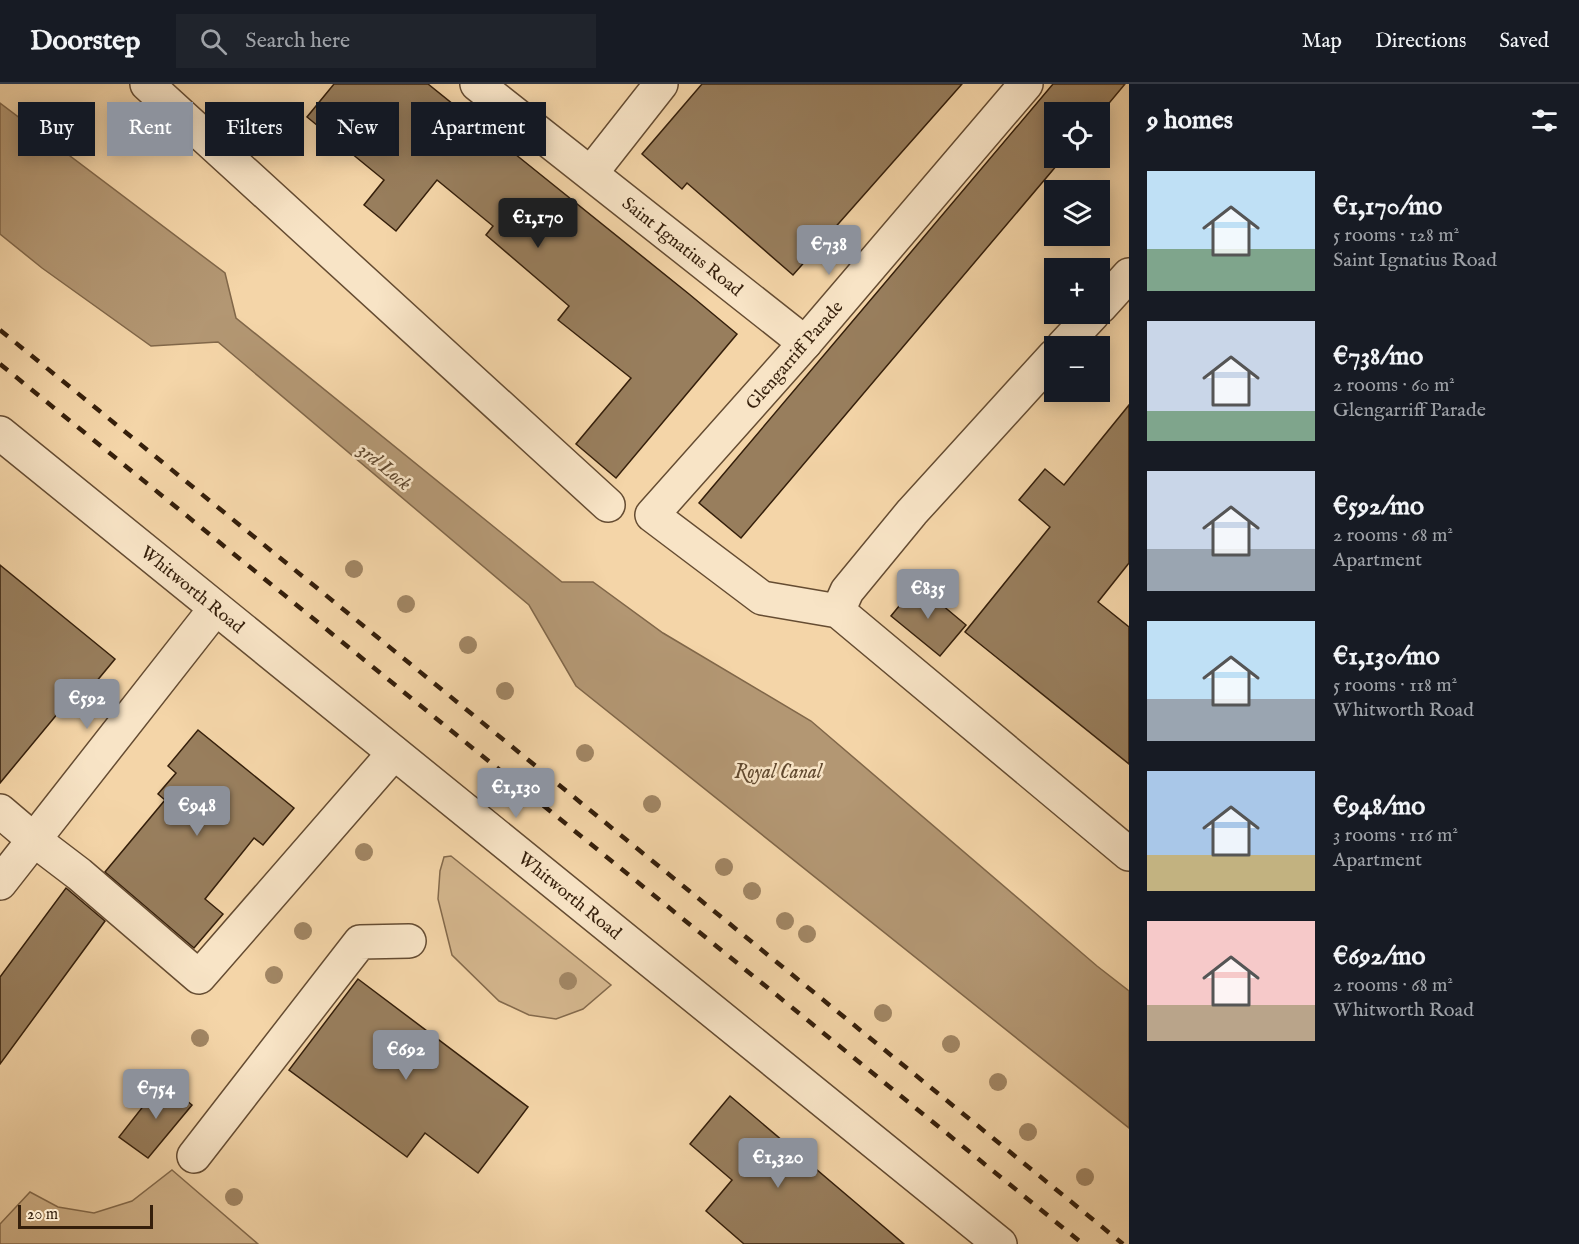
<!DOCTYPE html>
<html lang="en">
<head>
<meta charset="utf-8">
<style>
  body { margin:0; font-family:"IM FELL English",serif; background:#20242c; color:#f1f3f6; height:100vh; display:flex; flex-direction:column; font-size:22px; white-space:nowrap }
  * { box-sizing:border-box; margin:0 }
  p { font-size:20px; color:#9ea1a6 }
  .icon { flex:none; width:33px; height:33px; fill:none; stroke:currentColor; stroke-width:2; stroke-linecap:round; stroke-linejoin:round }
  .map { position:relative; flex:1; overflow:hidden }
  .details { display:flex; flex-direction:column; background:#171b24; width:450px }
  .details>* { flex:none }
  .hud { position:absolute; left:18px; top:18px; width:570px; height:54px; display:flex; gap:12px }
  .tools { position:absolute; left:1044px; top:18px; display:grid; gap:12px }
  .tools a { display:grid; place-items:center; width:66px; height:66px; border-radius:0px; background:#171b24; box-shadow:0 3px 15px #0003; font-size:30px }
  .scale { position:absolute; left:18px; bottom:15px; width:135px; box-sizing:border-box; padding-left:6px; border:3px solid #351f0b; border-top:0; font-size:16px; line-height:21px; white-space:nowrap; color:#351f0b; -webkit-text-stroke:4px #f8e4c6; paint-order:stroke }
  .price { position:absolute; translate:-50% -51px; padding:0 14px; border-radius:6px; background:#8c9099; color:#fff; font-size:20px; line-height:39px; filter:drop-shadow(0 2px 3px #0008) }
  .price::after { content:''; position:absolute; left:50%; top:36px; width:18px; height:14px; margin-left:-9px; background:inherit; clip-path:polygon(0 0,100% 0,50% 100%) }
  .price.selected { background:#222; color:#fff }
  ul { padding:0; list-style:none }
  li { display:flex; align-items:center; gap:18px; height:150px; padding:0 18px }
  li span { display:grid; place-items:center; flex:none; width:168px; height:120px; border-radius:0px; color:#555 }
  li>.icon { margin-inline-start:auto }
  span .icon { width:72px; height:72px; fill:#fffc; stroke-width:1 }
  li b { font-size:26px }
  h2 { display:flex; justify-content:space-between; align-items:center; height:72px; padding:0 18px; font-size:26px }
  .chip { padding:0 21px; border-radius:0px; background:#171b24; box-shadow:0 3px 15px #0003; font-size:21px; line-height:54px }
  .chip.selected { background:#8c9099; color:#fff }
  header { display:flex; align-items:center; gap:36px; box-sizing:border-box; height:84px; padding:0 30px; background:#171b24; border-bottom:2px solid #363941 }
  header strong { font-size:28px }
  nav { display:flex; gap:33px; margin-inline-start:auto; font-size:21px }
  .search { width:420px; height:54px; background:#20242c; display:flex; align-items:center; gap:15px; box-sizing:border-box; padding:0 21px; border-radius:0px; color:#9ea1a6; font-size:22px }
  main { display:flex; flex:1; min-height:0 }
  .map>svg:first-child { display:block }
</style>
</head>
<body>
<header>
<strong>Doorstep</strong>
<div class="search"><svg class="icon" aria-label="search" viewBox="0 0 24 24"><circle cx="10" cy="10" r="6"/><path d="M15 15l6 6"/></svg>Search here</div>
<nav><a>Map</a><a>Directions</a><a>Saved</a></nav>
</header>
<main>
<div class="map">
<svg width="1129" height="1160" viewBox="0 0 1129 1160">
  <rect width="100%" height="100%" fill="#f4d5a8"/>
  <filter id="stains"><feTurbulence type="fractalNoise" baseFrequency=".00333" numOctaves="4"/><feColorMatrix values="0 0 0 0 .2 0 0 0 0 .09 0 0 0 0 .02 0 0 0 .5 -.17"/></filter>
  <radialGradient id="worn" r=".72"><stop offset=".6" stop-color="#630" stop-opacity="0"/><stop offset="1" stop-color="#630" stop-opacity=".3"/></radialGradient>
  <g fill="#d4b68d" stroke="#846a4c" stroke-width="1.5">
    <polygon points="451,772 611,901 583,925 556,935 529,931 499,917 452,871 438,815 440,787 444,773"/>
    <polygon points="172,1086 258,1160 0,1160 0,1140 30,1108 58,1123 94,1129 132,1117"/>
  </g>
  <polygon fill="#b39773" stroke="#816749" stroke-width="1.5" points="0,19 225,189 236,234 562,498 593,498 663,549 811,637 1097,882 1129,907 1129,1044 576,602 529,521 218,258 151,262 42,184 0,150"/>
  <g fill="#987e5d" stroke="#351f0b" stroke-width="1.5">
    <polygon points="334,0 428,0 689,210 737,250 616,394 576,360 631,294 558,236 569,222 486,151 493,142 437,96 396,147 364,121 384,96 307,33"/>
    <polygon points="702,0 962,0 793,191 687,99 682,105 642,70"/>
    <polygon points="1053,0 1125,0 1100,30 1100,28 1054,28 1054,74 1063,74 741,454 699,419"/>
    <polygon points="1129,321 1129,479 1098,518 1129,543 1129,680 965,548 1050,443 1019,416 1045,385 1064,401"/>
    <polygon points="0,481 115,575 81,616 73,611 0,699"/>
    <polygon points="917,500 966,541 940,572 891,532"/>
    <polygon points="198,646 294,724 263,761 254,754 205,815 223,830 194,864 105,788 165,716 158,710 176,689 168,682"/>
    <polygon points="66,804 105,837 0,980 0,893"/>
    <polygon points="358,895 528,1023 478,1089 425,1049 407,1073 289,986"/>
    <polygon points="163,997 192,1021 148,1074 119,1053"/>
    <polygon points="730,1012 856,1119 904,1160 744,1160 706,1127 732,1096 690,1060"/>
  </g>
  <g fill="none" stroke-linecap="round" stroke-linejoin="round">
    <defs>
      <g id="minor">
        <polyline points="147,0 608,421"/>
        <path id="s1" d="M477 0 805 259"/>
        <polyline points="1026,0 805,259 652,431 762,514 838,527 1129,770"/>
        <polyline points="591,89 661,0"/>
        <polyline points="1100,223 1129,191"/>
        <polyline points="1063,262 1093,230"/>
        <path id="s2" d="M0 349 1000 1160"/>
        <polyline points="838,527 847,507 912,428 1054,272"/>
        <polyline points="0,727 33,755 79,790 199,893 394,669"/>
        <polyline points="0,799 215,525"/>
        <polyline points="194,1072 360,858 409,857"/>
      </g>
    </defs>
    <use href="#minor" stroke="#654c32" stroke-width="36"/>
    <use href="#minor" stroke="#f8e4c6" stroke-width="33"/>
    <g stroke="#351f0b" stroke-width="4.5" stroke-dasharray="10 10" stroke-linecap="butt">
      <polyline points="0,246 1123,1160"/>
      <polyline points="0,280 1083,1160"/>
    </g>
  </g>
  <g fill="#a18664">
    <circle cx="354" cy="485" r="9"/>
    <circle cx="406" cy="520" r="9"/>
    <circle cx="468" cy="561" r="9"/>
    <circle cx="505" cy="607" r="9"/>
    <circle cx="585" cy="669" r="9"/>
    <circle cx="652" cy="720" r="9"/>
    <circle cx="364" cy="768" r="9"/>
    <circle cx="724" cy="783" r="9"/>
    <circle cx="752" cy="807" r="9"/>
    <circle cx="785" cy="837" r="9"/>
    <circle cx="303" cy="847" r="9"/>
    <circle cx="807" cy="850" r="9"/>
    <circle cx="274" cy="891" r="9"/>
    <circle cx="568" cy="897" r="9"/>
    <circle cx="883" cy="929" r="9"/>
    <circle cx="200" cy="954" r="9"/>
    <circle cx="951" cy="960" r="9"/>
    <circle cx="998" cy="998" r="9"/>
    <circle cx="1028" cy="1048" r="9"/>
    <circle cx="1085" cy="1093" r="9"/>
    <circle cx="234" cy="1113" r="9"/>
  </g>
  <g text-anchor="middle" stroke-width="5" stroke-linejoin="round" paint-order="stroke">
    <g font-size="18" fill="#351f0b" stroke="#f8e4c6">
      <text dy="6" stroke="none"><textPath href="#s1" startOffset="262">Saint Ignatius Road</textPath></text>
      <text transform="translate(794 271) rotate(-49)" y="6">Glengarriff Parade</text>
      <text dy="6" stroke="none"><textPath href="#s2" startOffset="248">Whitworth Road</textPath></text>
      <text dy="6" stroke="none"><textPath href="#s2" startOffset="734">Whitworth Road</textPath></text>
    </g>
    <g font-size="20" font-style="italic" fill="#61492f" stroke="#f8e4c6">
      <text transform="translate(385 382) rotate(39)" y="7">3rd Lock</text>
      <text x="778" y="694">Royal Canal</text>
    </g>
  </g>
  <rect width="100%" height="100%" filter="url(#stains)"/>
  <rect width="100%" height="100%" fill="url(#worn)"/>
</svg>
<div class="tools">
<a><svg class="icon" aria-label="locate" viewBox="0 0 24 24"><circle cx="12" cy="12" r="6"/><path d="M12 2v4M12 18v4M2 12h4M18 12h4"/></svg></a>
<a><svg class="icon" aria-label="layers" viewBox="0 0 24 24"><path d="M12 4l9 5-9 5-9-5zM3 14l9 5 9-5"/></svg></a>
<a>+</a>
<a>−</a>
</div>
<div class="scale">20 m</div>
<b class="price selected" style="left:538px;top:165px">€1,170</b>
<b class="price" style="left:829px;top:192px">€738</b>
<b class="price" style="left:928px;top:536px">€835</b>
<b class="price" style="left:87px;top:646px">€592</b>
<b class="price" style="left:516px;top:735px">€1,130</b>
<b class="price" style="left:197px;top:753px">€948</b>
<b class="price" style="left:406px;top:997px">€692</b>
<b class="price" style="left:156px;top:1036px">€754</b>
<b class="price" style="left:778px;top:1105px">€1,320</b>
<div class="hud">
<a class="chip">Buy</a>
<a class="chip selected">Rent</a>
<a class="chip">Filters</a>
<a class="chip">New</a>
<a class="chip">Apartment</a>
</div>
</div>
<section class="details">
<h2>9 homes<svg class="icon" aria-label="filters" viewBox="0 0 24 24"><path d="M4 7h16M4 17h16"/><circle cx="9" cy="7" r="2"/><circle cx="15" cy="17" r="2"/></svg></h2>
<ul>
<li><span style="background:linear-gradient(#bfe0f5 65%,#7fa58c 0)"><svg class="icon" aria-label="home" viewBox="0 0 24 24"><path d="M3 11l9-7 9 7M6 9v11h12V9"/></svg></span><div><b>€1,170/mo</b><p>5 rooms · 128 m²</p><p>Saint Ignatius Road</p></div></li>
<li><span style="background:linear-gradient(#c9d6e8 75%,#7fa58c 0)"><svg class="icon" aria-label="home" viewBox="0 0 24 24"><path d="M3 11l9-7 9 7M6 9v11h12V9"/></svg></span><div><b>€738/mo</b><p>2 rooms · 60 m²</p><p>Glengarriff Parade</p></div></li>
<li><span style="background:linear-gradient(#c9d6e8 65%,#9aa5b1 0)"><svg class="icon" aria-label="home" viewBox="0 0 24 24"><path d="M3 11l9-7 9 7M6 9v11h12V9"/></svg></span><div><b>€592/mo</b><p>2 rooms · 68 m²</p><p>Apartment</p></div></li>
<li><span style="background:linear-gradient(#bfe0f5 65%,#9aa5b1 0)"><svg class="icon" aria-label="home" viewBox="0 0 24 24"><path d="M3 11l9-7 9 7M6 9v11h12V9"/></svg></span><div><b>€1,130/mo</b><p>5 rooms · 118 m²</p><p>Whitworth Road</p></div></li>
<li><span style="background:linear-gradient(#a9c7e8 70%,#c2b280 0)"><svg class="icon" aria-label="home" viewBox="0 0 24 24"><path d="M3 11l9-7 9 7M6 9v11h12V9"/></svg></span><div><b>€948/mo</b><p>3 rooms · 116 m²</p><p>Apartment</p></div></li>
<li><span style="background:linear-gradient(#f6c9c9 70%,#b9a48a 0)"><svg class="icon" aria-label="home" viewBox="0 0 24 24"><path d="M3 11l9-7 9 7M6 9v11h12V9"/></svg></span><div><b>€692/mo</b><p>2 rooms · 68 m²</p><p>Whitworth Road</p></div></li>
</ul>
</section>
</main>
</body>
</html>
